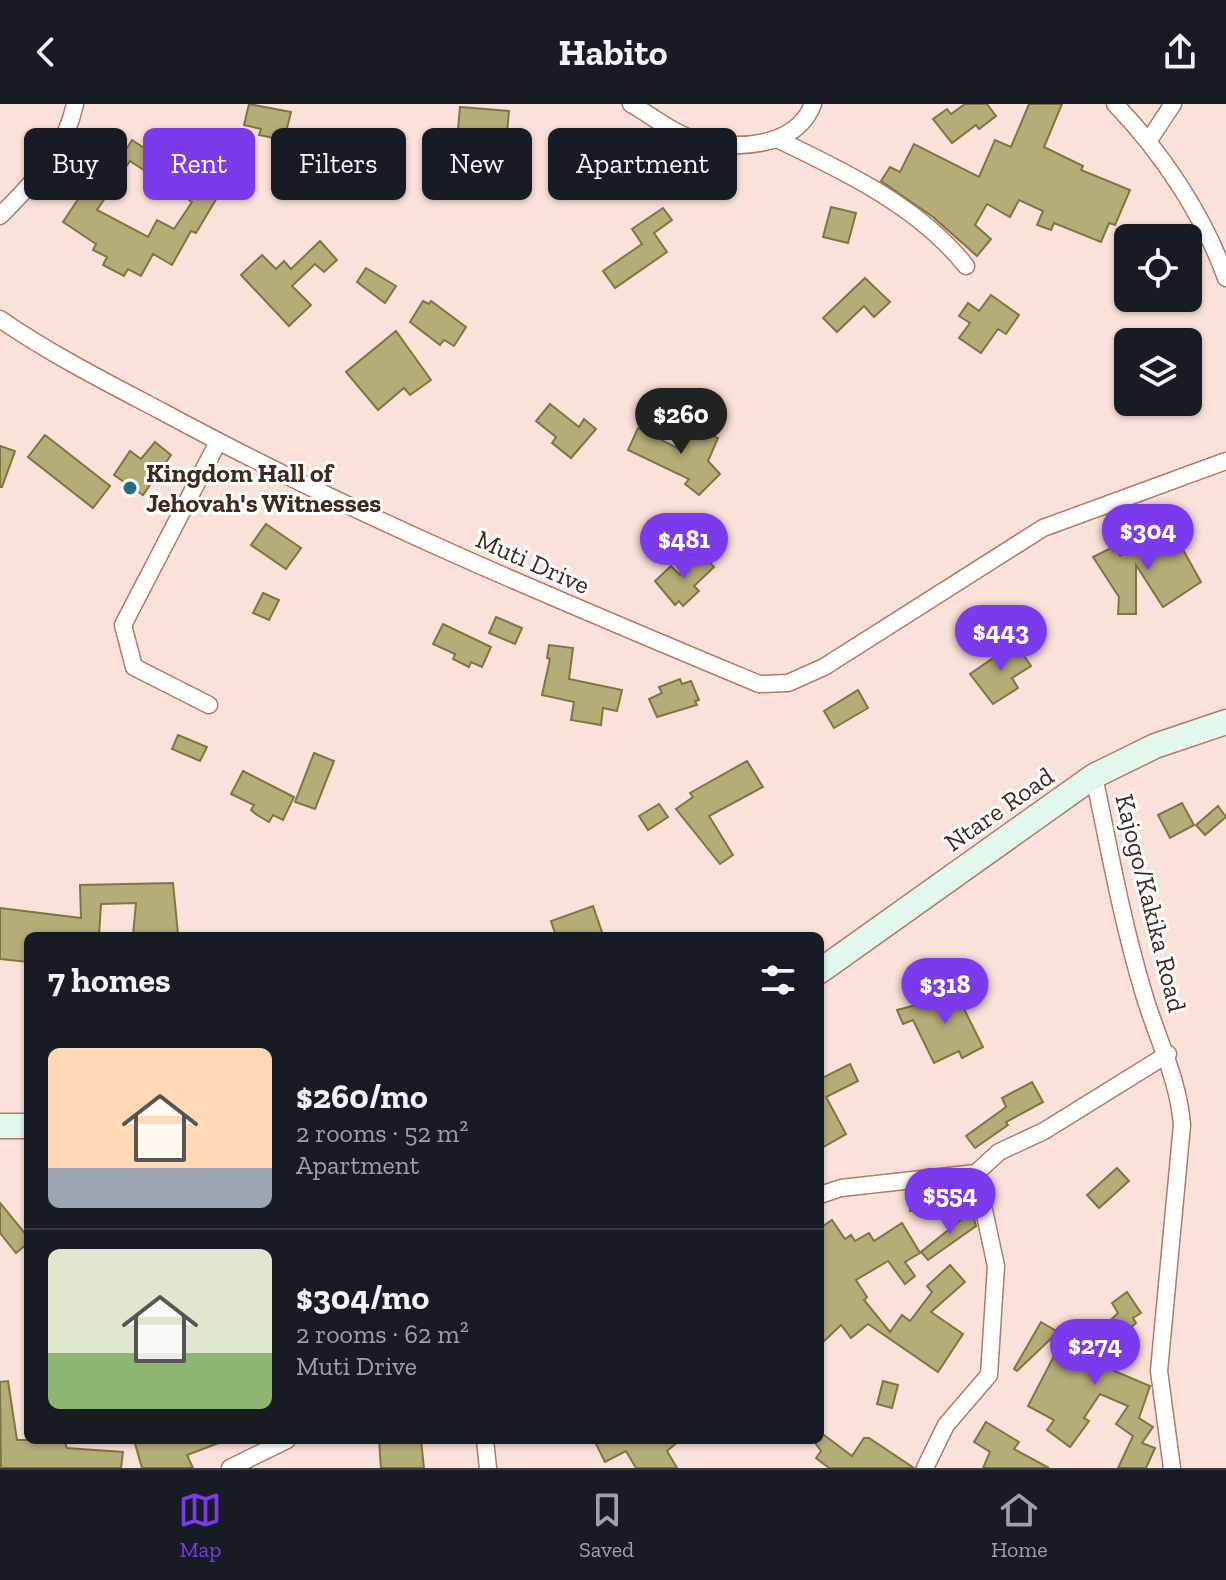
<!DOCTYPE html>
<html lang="en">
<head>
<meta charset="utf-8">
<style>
  body { margin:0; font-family:"Zilla Slab",serif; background:#20242c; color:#f1f3f6; height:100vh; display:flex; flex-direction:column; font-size:30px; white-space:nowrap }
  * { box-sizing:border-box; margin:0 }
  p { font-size:26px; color:#9ea1a6 }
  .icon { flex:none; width:44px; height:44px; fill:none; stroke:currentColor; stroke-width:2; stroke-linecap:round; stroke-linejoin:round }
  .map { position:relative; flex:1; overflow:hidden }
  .sheet { position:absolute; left:24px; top:828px; width:800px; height:512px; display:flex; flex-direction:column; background:#171b24; border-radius:12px; box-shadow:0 2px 6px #0004 }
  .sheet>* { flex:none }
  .banner { position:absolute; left:24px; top:24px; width:800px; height:72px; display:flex; gap:16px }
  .buttons { position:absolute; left:1114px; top:120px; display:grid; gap:16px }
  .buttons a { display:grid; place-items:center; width:88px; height:88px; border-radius:12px; background:#171b24; box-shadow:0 2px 6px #0004; font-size:40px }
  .price { position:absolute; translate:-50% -68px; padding:0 18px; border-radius:28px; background:#7c3aed; color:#fff; font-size:26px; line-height:52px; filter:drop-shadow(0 2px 4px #0008) }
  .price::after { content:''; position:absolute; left:50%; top:48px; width:24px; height:18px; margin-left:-12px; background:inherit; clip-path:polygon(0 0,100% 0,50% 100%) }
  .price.selected { background:#222; color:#fff }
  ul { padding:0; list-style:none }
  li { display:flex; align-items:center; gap:24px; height:200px; padding:0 24px }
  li+li { border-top:2px solid #363941 }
  li span { display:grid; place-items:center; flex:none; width:224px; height:160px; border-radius:12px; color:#555 }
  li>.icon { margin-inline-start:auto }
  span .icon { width:96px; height:96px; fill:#fffc; stroke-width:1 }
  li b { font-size:34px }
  h2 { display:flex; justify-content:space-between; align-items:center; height:96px; padding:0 24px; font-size:34px }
  .tag { padding:0 28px; border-radius:12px; background:#171b24; box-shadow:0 2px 6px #0004; font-size:28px; line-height:72px }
  .tag.selected { background:#7c3aed; color:#fff }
  header { display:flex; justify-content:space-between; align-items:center; height:104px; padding:0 24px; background:#171b24; font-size:36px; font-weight:700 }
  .menu { display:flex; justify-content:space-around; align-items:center; height:112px; border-top:2px solid #363941; background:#171b24; font-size:22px; color:#9ea1a6 }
  .menu a { display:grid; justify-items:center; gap:4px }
  .menu .selected { color:#7c3aed }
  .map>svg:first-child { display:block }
</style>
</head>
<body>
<header><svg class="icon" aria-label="back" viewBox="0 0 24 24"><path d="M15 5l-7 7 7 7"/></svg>Habito<svg class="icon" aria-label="share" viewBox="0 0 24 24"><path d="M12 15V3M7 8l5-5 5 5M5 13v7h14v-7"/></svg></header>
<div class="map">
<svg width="1226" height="1364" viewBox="0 0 1226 1364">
  <rect width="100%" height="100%" fill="#fae1d9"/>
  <g fill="#b5ad77" stroke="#7e7641" stroke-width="2" fill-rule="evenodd">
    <polygon points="249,0 291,8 284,36 259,31 261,25 244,21"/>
    <polygon points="965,0 987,0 996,12 979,25 976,21 952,39 933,15 947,5 951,10"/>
    <polygon points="1029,0 1062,0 1044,43 1083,62 1081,66 1130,86 1115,121 1109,119 1101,138 1054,119 1051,126 1037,121 1043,107 1019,96 1010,113 987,100 975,121 991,135 977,152 933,113 881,77 890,63 900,68 914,40 979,73 995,36 1011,43"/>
    <polygon points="460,3 509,7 506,41 457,36"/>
    <path d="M132 36 218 92 196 129 191 127 172 161 153 150 141 172 128 165 124 172 103 161 107 153 93 146 96 140 63 118 116 38 127 44ZM130 57 192 98 174 125 157 116 148 133 97 106Z"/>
    <polygon points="831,103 856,109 848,139 823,133"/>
    <polygon points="663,104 672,116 654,129 667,148 615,184 603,167 642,140 632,125"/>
    <polygon points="320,137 337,156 324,168 315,160 292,182 311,201 289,222 241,171 262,151 276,165 284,157 291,165"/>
    <polygon points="366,164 396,182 385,199 357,178"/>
    <polygon points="865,174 890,198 874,213 864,202 837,228 823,214"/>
    <polygon points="991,191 1019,211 1006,230 998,225 981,249 959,234 970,219 959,212 968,199 979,207"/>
    <polygon points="423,197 429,200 431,197 466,223 454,242 444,236 440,241 410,218"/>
    <polygon points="396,227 431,276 410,291 404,284 378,306 346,268"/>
    <polygon points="550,300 579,323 584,315 596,325 571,354 552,339 556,333 536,317"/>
    <polygon points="692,323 718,334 708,357 720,370 699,391 685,380 689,375 628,346 638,324 681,346"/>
    <polygon points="45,331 110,382 93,404 28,353"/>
    <polygon points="155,338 171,351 143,391 114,371 130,347 141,355"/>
    <polygon points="0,342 15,347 2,383 0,383"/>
    <polygon points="266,420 301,444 286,465 251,441"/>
    <polygon points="1165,428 1176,448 1182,444 1201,478 1163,503 1136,461 1136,510 1118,510 1119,493 1093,453 1115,442 1120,452"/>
    <polygon points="701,450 714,463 694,482 699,487 683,502 679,497 675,501 655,477 671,462 680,471"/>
    <polygon points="263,489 279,496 269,516 253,509"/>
    <polygon points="496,513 522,524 515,540 489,529"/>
    <polygon points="443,520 491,543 482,563 471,558 469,563 453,555 455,550 433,540"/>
    <polygon points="1015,539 1031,562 1012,574 1018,584 993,600 970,570"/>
    <polygon points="549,541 573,544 569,575 622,586 617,607 603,604 601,621 571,616 574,598 542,591 550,555 547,554"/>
    <polygon points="680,575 682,580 691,577 699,596 695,597 697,601 657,613 649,595 662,589 659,583"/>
    <polygon points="858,586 868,604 834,624 824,607"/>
    <polygon points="178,631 207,643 200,657 172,645"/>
    <polygon points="314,649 334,657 315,705 295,698"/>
    <polygon points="747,657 763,683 709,712 733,751 720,760 676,705 693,693 690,689"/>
    <polygon points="243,667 294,693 283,716 273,711 269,718 257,711 251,706 254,701 231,690"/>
    <polygon points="1182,699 1194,721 1170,734 1158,711"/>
    <polygon points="659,700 668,713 648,726 639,712"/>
    <polygon points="1218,702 1226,713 1205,731 1196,721"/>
    <polygon points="173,779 178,830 133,831 136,799 101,800 99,832 28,832 28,858 0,855 0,804 81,814 80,781"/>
    <polygon points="593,802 602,828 590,832 556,832 551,817"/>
    <polygon points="971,887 975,901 963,903 983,943 962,954 959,947 934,959 913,916 903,920 897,906"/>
    <polygon points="850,960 858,977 826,993 846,1030 820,1045 820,975"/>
    <polygon points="1032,978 1043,998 1006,1018 1008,1021 975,1044 966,1032 1006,1003 1002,994"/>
    <polygon points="1117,1064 1129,1077 1099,1104 1087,1091"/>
    <polygon points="960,1082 971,1106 910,1107 910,1087"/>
    <polygon points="0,1099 28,1133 28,1139 16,1149 0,1129"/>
    <polygon points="972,1107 976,1122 928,1156 921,1148"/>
    <polygon points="832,1116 845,1135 851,1131 855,1137 869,1129 874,1137 902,1119 920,1149 905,1158 915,1172 905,1180 888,1157 856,1176 867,1193 864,1196 890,1228 902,1211 910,1217 932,1188 927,1182 950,1161 965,1178 931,1208 963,1230 938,1268 868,1220 851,1234 841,1221 820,1241 820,1124"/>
    <polygon points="1127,1188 1141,1209 1133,1214 1136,1219 1101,1249 1117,1257 1112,1266 1150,1282 1139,1314 1153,1323 1142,1339 1155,1344 1146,1364 1118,1364 1133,1332 1116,1320 1128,1302 1100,1290 1084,1314 1089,1317 1070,1343 1047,1326 1054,1316 1028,1302 1066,1229 1085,1240 1118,1209 1112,1199"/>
    <polygon points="1041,1218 1058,1228 1017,1267 1014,1265"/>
    <polygon points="8,1277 17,1336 64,1336 67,1344 123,1348 121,1364 1,1364 0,1278"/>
    <polygon points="883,1277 898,1281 892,1304 877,1300"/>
    <polygon points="986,1318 1019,1338 1014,1345 1049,1364 983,1364 990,1348 974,1338"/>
    <polygon points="820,1328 852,1352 864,1334 869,1334 914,1364 829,1364 816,1354 821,1347 813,1336 820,1336"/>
    <polygon points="134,1336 224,1336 224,1337 187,1351 193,1364 142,1364"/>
    <polygon points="379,1336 421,1336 424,1364 381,1364"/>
    <polygon points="603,1336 680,1336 667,1347 677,1364 636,1364 626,1347 605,1358 596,1340"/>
  </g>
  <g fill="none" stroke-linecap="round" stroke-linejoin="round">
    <defs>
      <g id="street">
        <path d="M631 0C651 11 675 31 697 36 737 46 796 44 813 0"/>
        <path d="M1115 0C1162 49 1203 110 1226 174"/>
        <path d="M779 36C846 68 919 103 966 162"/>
        <polyline points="1149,36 1173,0"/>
        <path d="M0 112C33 78 65 48 75 0"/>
        <path d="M0 215C52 251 108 279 163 308 355 412 558 496 759 580L788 579 824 563 1043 424 1226 357"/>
        <polyline points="209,601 134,563 123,521 218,338"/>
        <path d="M1094 672C1109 744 1122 817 1143 887 1156 933 1178 972 1182 1021L1159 1267 1172 1364"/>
        <polyline points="820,1091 841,1084 976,1069 999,1048 1044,1027 1168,950"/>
        <polyline points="485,1336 488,1364"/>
        <polyline points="230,1364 287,1336"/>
        <polyline points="925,1364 946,1321 989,1271 996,1162 976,1069"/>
      </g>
      <g id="secondary">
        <polyline points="820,867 1094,672 1155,642 1226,618"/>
        <polyline points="0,1022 28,1022"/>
      </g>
    </defs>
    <use href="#street" stroke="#b17b68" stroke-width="19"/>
    <use href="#secondary" stroke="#b17b68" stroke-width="27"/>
    <use href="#street" stroke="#fff" stroke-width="16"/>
    <use href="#secondary" stroke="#e2f8ec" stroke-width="24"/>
  </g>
  <circle fill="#2a6b7f" stroke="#fff" stroke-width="3" cx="130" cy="384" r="8"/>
  <g text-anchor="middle" stroke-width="6" stroke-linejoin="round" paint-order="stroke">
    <g font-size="26" font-weight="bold" fill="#3f2920" stroke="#fff" text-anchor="start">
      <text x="146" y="378">Kingdom Hall of<tspan x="146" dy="30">Jehovah's Witnesses</tspan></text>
    </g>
    <g font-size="26" fill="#3f2920" stroke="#fff">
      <text transform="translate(533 458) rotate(24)" y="9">Muti Drive</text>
      <text transform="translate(999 705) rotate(-35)" y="9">Ntare Road</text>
      <text transform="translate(1151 799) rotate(76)" y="9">Kajogo/Kakika Road</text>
    </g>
  </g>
</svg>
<div class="buttons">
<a><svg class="icon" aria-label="locate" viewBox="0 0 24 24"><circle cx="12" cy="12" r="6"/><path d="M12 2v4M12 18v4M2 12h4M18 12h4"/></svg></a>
<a><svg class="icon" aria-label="layers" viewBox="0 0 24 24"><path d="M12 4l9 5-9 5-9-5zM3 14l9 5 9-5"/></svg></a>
</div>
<b class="price selected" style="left:681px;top:352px">$260</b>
<b class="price" style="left:1148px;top:468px">$304</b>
<b class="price" style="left:684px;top:477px">$481</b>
<b class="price" style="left:1001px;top:569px">$443</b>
<b class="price" style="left:945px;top:922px">$318</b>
<b class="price" style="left:950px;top:1132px">$554</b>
<b class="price" style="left:1095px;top:1283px">$274</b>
<div class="banner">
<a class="tag">Buy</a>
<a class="tag selected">Rent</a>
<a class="tag">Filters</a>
<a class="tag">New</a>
<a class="tag">Apartment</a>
</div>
<section class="sheet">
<h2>7 homes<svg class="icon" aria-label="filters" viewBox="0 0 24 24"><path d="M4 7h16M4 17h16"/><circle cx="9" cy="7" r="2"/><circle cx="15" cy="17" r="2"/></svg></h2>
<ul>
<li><span style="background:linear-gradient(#ffd9b3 75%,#9aa5b1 0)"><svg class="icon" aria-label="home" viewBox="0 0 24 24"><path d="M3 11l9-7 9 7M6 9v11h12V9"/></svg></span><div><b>$260/mo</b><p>2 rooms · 52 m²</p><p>Apartment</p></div></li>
<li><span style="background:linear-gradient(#dfe7d0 65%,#8fb573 0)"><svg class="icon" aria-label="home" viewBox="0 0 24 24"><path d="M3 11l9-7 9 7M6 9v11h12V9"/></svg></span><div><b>$304/mo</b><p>2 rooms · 62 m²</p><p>Muti Drive</p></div></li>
</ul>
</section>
</div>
<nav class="menu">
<a class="selected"><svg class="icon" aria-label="map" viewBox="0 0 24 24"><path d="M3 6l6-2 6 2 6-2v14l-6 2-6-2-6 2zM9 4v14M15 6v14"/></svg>Map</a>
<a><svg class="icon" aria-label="saved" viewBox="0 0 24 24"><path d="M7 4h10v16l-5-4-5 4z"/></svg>Saved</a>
<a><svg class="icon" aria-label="home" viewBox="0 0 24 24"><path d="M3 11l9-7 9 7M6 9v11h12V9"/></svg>Home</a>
</nav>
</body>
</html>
